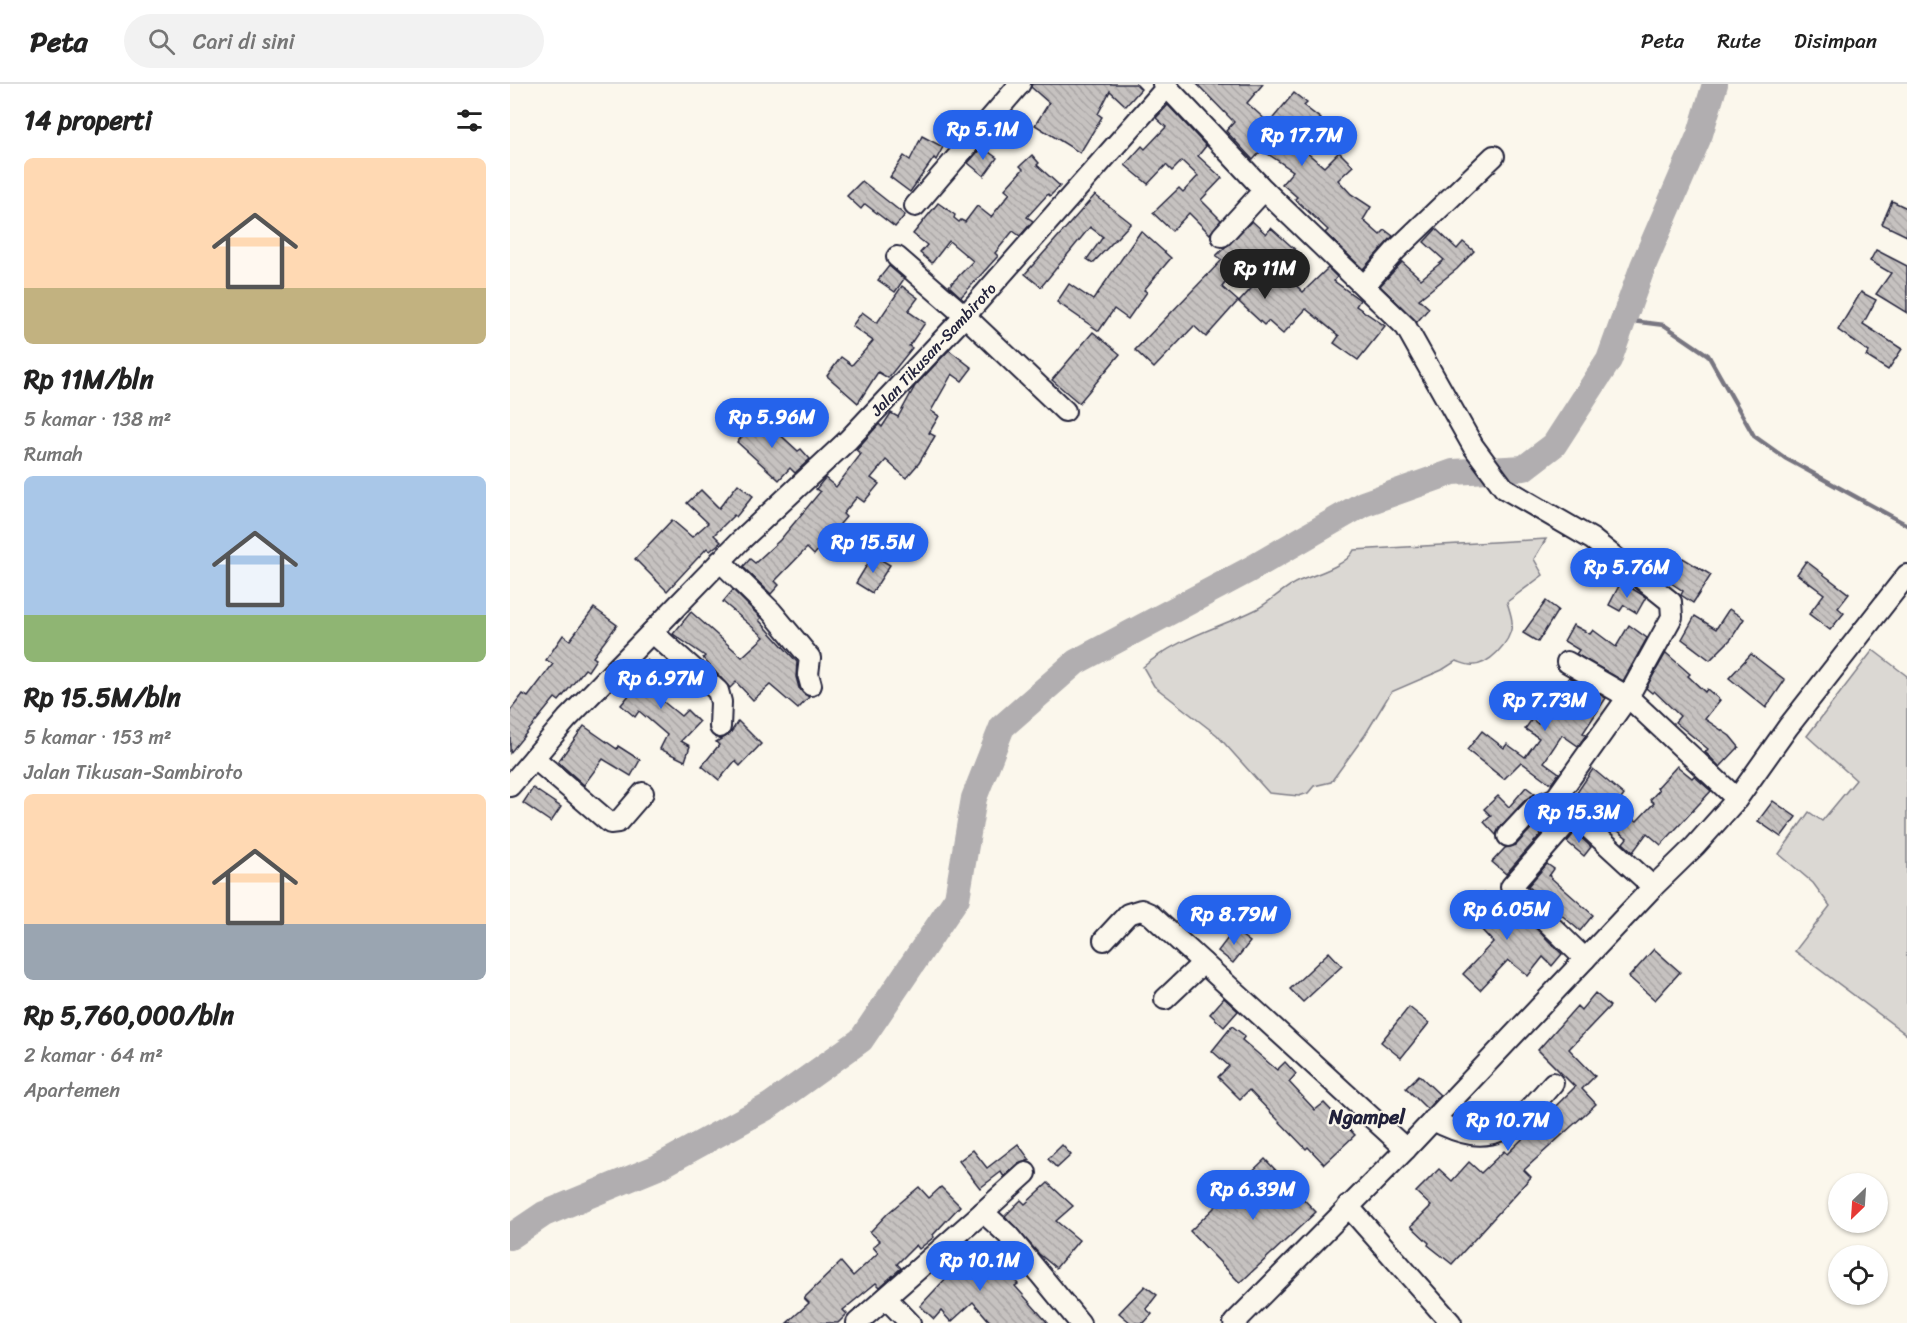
<!DOCTYPE html>
<html lang="id">
<head>
<meta charset="utf-8">
<style>
  body { margin:0; font-family:Sriracha,sans-serif; background:#f2f2f2; color:#222; height:100vh; display:flex; flex-direction:column; font-size:22px; white-space:nowrap }
  * { box-sizing:border-box; margin:0 }
  p { font-size:20px; color:#767676 }
  .icon { flex:none; width:33px; height:33px; fill:none; stroke:currentColor; stroke-width:2; stroke-linecap:round; stroke-linejoin:round }
  .map { position:relative; flex:1; overflow:hidden }
  .panel { display:flex; flex-direction:column; background:#fff; width:510px }
  .panel>* { flex:none }
  .needle { width:39px; rotate:205deg }
  .controls { position:absolute; left:1318px; top:1089px; display:grid; gap:12px }
  .controls a { display:grid; place-items:center; width:60px; height:60px; border-radius:50%; background:#fff; box-shadow:0 2px 4px #0004; font-size:30px }
  .price { position:absolute; translate:-50% -51px; padding:0 14px; border-radius:21px; background:#2563eb; color:#fff; font-size:20px; line-height:39px; filter:drop-shadow(0 2px 3px #0008) }
  .price::after { content:''; position:absolute; left:50%; top:36px; width:18px; height:14px; margin-left:-9px; background:inherit; clip-path:polygon(0 0,100% 0,50% 100%) }
  .price.on { background:#222; color:#fff }
  ul { padding:0; list-style:none }
  li { display:grid; align-content:center; gap:12px; height:318px; padding:0 24px }
  li span { display:grid; place-items:center; height:186px; border-radius:9px; color:#555 }
  li>.icon { margin-inline-start:auto }
  span .icon { width:108px; height:108px; fill:#fffc; stroke-width:1 }
  li b { font-size:26px }
  h2 { display:flex; justify-content:space-between; align-items:center; height:72px; padding:0 24px; font-size:26px }
  header { display:flex; align-items:center; gap:36px; box-sizing:border-box; height:84px; padding:0 30px; background:#fff; border-bottom:2px solid #e0e0e0 }
  header strong { font-size:28px }
  nav { display:flex; gap:33px; margin-inline-start:auto; font-size:21px }
  .search { width:420px; height:54px; background:#f2f2f2; display:flex; align-items:center; gap:15px; box-sizing:border-box; padding:0 21px; border-radius:33px; color:#767676; font-size:22px }
  main { display:flex; flex:1; min-height:0 }
  .map>svg:first-child { display:block }
</style>
</head>
<body>
<header>
<strong>Peta</strong>
<div class="search"><svg class="icon" aria-label="search" viewBox="0 0 24 24"><circle cx="10" cy="10" r="6"/><path d="M15 15l6 6"/></svg>Cari di sini</div>
<nav><a>Peta</a><a>Rute</a><a>Disimpan</a></nav>
</header>
<main>
<section class="panel">
<h2>14 properti<svg class="icon" aria-label="filters" viewBox="0 0 24 24"><path d="M4 7h16M4 17h16"/><circle cx="9" cy="7" r="2"/><circle cx="15" cy="17" r="2"/></svg></h2>
<ul>
<li><span style="background:linear-gradient(#ffd9b3 70%,#c2b280 0)"><svg class="icon" aria-label="home" viewBox="0 0 24 24"><path d="M3 11l9-7 9 7M6 9v11h12V9"/></svg></span><div><b>Rp 11M/bln</b><p>5 kamar · 138 m²</p><p>Rumah</p></div></li>
<li><span style="background:linear-gradient(#a9c7e8 75%,#8fb573 0)"><svg class="icon" aria-label="home" viewBox="0 0 24 24"><path d="M3 11l9-7 9 7M6 9v11h12V9"/></svg></span><div><b>Rp 15.5M/bln</b><p>5 kamar · 153 m²</p><p>Jalan Tikusan-Sambiroto</p></div></li>
<li><span style="background:linear-gradient(#ffd9b3 70%,#9aa5b1 0)"><svg class="icon" aria-label="home" viewBox="0 0 24 24"><path d="M3 11l9-7 9 7M6 9v11h12V9"/></svg></span><div><b>Rp 5,760,000/bln</b><p>2 kamar · 64 m²</p><p>Apartemen</p></div></li>
</ul>
</section>
<div class="map">
<svg width="1397" height="1239" viewBox="0 0 1397 1239">
  <defs>
    <pattern id="building-back-hatch" width="6" height="6" patternUnits="userSpaceOnUse" patternTransform="scale(1.5)"><rect width="6" height="6" fill="#c6c2c0"/><path d="M-1 5l2 2M0 0l6 6M5-1l2 2" fill="none" stroke="#aaa6a6"/></pattern>
  </defs>
  <rect width="100%" height="100%" fill="#fbf7ec"/>
  <filter id="ink" filterUnits="userSpaceOnUse"><feTurbulence type="fractalNoise" baseFrequency=".0167" numOctaves="2"/><feDisplacementMap in="SourceGraphic" scale="12" xChannelSelector="R" yChannelSelector="G"/><feConvolveMatrix kernelMatrix="1 2 1 2 8 2 1 2 1" color-interpolation-filters="sRGB"/></filter>
  <g filter="url(#ink)">
    <g fill="#dbd8d3" stroke="#7e7d87" stroke-width="1.5">
      <path d="M1036 455 1024 475 1033 491 997 518C999 525 1003 535 1002 541 1000 559 978 583 960 581 956 581 950 578 946 577L932 586 881 608 855 651 821 698 804 702 798 709 789 712 759 709 707 651 644 602 633 583C669 553 707 545 747 525 762 517 774 503 789 497 804 491 838 481 844 466Z"/>
      <polygon points="1363,566 1397,592 1397,951 1285,867 1320,822 1303,799 1269,770 1299,728 1312,737 1346,696 1297,652"/>
    </g>
    <g fill="none" stroke-linecap="round" stroke-linejoin="round">
      <polyline stroke="#787681" stroke-width="4.5" points="1114,236 1154,241 1198,271 1244,352 1275,374 1397,441"/>
      <polyline stroke="#b1aeb0" stroke-width="26" points="0,1153 34,1130 148,1083 259,1022 351,956 447,814 464,714 492,643 566,578 739,486 853,420 943,388 1014,384 1044,361 1099,276 1133,182 1190,50 1205,0"/>
    </g>
    <g fill="url(#building-back-hatch)" stroke="#22223b" stroke-width="1.5">
      <polygon points="522,0 626,0 631,5 616,22 600,7 588,30 592,33 570,69 525,41 539,19 521,3"/>
      <polygon points="687,0 753,0 737,19 759,39 784,9 797,19 794,22 811,35 789,62 814,83 829,68 843,82 828,96 841,110 861,123 853,136 870,151 875,146 883,152 853,185 815,149 818,146 785,115 787,113 772,100 783,87 752,66 743,76 716,47 724,38"/>
      <polygon points="658,21 696,62 688,72 712,94 691,116 711,136 700,150 679,129 662,147 643,129 669,104 673,108 688,92 672,77 662,87 656,81 638,100 615,81 632,62 635,65 656,43 646,34"/>
      <polygon points="412,52 433,63 426,76 424,74 400,108 380,93 394,72 400,76"/>
      <polygon points="472,63 487,74 474,92 458,79"/>
      <polygon points="522,71 529,79 527,81 550,102 540,112 538,110 517,133 523,137 510,152 503,147 485,169 488,172 451,213 439,202 463,177 439,157 422,179 410,169 417,161 403,150 428,119 445,131 444,134 449,138 451,136 455,138 467,122 481,133 500,109 495,105 513,85 510,82"/>
      <polygon points="352,97 395,131 385,143 355,120 351,125 337,112"/>
      <polygon points="585,111 621,139 583,179 577,175 593,153 580,143 531,203 515,190"/>
      <polygon points="1382,117 1397,124 1397,152 1372,140"/>
      <polygon points="742,137 756,150 761,144 790,170 772,188 793,208 818,184 827,193 824,197 850,216 846,222 875,242 848,276 824,259 829,252 796,225 773,250 758,237 754,241 729,218 759,185 740,168 712,203 728,217 696,253 684,242 644,284 625,266 712,176 706,172"/>
      <polygon points="926,145 947,165 953,158 964,167 947,185 909,215 919,224 907,238 870,202 892,178 911,195 934,176 914,158"/>
      <polygon points="631,147 661,174 634,206 637,208 618,235 604,225 589,247 547,218 559,200 583,216"/>
      <polygon points="1366,166 1397,182 1397,229 1366,210 1381,189 1360,177"/>
      <polygon points="379,182 394,195 385,208 368,196"/>
      <polygon points="392,202 408,214 398,227 415,239 399,262 402,264 378,294 368,288 348,319 317,292 331,273 342,281 363,257 342,242 352,228 367,239"/>
      <polygon points="1351,208 1366,216 1353,240 1392,265 1378,286 1356,272 1359,268 1328,246"/>
      <polygon points="583,248 610,270 569,319 542,296"/>
      <polygon points="439,266 462,284 452,297 442,290 421,327 429,332 419,349 425,352 409,379 396,394 376,376 361,394 369,400 354,418 347,413 333,430 336,433 304,471 297,464 265,497 269,501 261,510 233,483 240,475 245,479 270,456 310,408 306,405 315,394 326,403 351,370 346,366 369,340 372,343 381,329 388,333 405,302"/>
      <polygon points="254,330 266,341 263,344 288,367 291,365 300,375 285,389 280,384 269,396 227,358"/>
      <polygon points="228,400 243,412 226,433 224,431 204,451 211,458 200,467 197,464 157,507 125,475 162,436 182,453 198,439 177,419 191,406 209,424"/>
      <polygon points="363,471 380,481 362,509 346,499"/>
      <polygon points="1142,474 1166,487 1173,474 1201,491 1183,519 1171,511 1173,507 1137,483"/>
      <polygon points="1296,477 1339,510 1328,524 1334,529 1320,546 1299,530 1314,510 1287,490"/>
      <polygon points="1111,498 1136,513 1127,529 1114,521 1110,527 1099,521"/>
      <polygon points="223,506 251,534 249,536 287,578 286,593 289,604 299,613 288,625 260,601 243,616 226,598 220,604 193,574 195,572 163,550 181,528 232,573 254,553 213,518"/>
      <polygon points="1036,517 1048,526 1028,558 1013,549"/>
      <polygon points="84,524 107,541 83,573 86,575 78,587 75,585 49,617 45,614 0,669 0,627 13,610 18,613 43,580 36,576 53,551 60,556"/>
      <polygon points="1219,525 1234,535 1221,555 1200,576 1172,555 1185,532 1206,545"/>
      <polygon points="1063,541 1080,550 1083,546 1106,563 1119,541 1137,554 1113,597 1066,570 1069,566 1054,557"/>
      <polygon points="1156,569 1180,590 1178,592 1195,608 1197,605 1210,616 1195,635 1220,652 1229,663 1210,683 1195,668 1198,665 1165,638 1170,632 1144,607 1142,609 1136,604"/>
      <polygon points="1241,570 1275,596 1256,624 1219,594"/>
      <polygon points="137,576 164,600 150,615 171,632 177,626 189,638 171,657 180,662 175,677 150,665 157,651 129,627 125,633 111,621 134,593 127,587"/>
      <polygon points="1059,593 1096,614 1073,649 1076,651 1068,662 1052,651 1034,678 1049,689 1041,700 1011,678 994,695 957,666 972,647 994,664 997,660 1015,673 1029,654 1015,645 1022,635 1028,640 1041,621 1036,617 1046,604 1050,607"/>
      <polygon points="228,637 251,660 230,682 225,677 209,696 192,682 209,661 206,658 220,650"/>
      <polygon points="74,642 107,665 108,662 130,676 121,692 93,675 74,701 48,678"/>
      <polygon points="1167,682 1182,694 1184,692 1201,707 1151,761 1137,749 1123,768 1113,759 1117,754 1064,713 1083,685 1114,711 1106,722 1127,737 1144,719 1140,716 1149,706 1147,704"/>
      <polygon points="1016,703 1025,710 1016,715 989,744 986,751 974,738 981,732 974,725 988,712 999,723"/>
      <polygon points="23,704 51,723 41,738 13,719"/>
      <polygon points="1263,717 1286,733 1271,753 1248,737"/>
      <polygon points="1041,729 1046,733 996,790 982,778 995,764 1006,761 1032,733"/>
      <polygon points="1065,748 1081,763 1074,772 1057,758"/>
      <polygon points="1037,780 1044,785 1039,792 1083,831 1070,847 1018,802"/>
      <polygon points="974,809 990,824 997,816 1052,870 1042,882 1033,873 1018,892 998,876 970,906 953,890 983,858 955,828"/>
      <polygon points="724,846 740,858 723,879 708,867"/>
      <polygon points="1144,865 1170,888 1145,916 1119,893"/>
      <polygon points="819,868 832,882 793,918 780,905"/>
      <polygon points="1085,909 1100,922 1059,965 1085,992 1072,1005 1086,1020 1014,1086 1021,1093 942,1180 918,1161 919,1159 901,1142 921,1122 906,1108 929,1085 942,1097 959,1078 971,1089 994,1067 997,1070 1065,1003 1028,966 1067,922 1071,926"/>
      <polygon points="714,914 728,927 714,943 700,930"/>
      <polygon points="899,923 919,939 891,974 871,958"/>
      <polygon points="722,942 735,952 732,956 767,986 775,978 786,990 779,998 805,1026 814,1019 845,1051 814,1080 798,1063 796,1065 739,1006 730,1015 708,993 719,982 702,967"/>
      <polygon points="909,991 930,1011 917,1025 896,1004"/>
      <polygon points="508,1060 520,1076 508,1080 494,1093 491,1088 470,1104 449,1077 463,1066 477,1084"/>
      <polygon points="552,1061 561,1071 547,1084 538,1075"/>
      <polygon points="755,1075 806,1128 730,1199 680,1147"/>
      <polygon points="538,1099 563,1122 546,1137 569,1156 546,1184 529,1170 495,1132 511,1116 515,1120"/>
      <polygon points="409,1103 419,1114 431,1103 450,1122 423,1151 424,1153 409,1165 406,1161 387,1180 391,1184 370,1203 366,1199 333,1226 337,1230 328,1239 277,1239 299,1219 294,1214 331,1178 343,1192 368,1169 363,1163 370,1157 360,1148 378,1129"/>
      <polygon points="459,1156 469,1167 466,1170 487,1193 496,1185 508,1200 505,1202 538,1239 481,1239 463,1218 441,1238 431,1227 424,1235 410,1222 440,1190 432,1180"/>
      <polygon points="635,1202 647,1211 636,1225 642,1230 634,1239 621,1239 609,1229"/>
    </g>
    <g fill="none" stroke-linecap="round" stroke-linejoin="round">
      <defs>
        <g id="minor">
          <polyline points="657,3 754,106 896,243 963,362 994,404 1082,455 1161,518 1162,533 1118,613 1046,714 1143,803"/>
          <polyline points="405,122 510,0"/>
          <polyline points="712,152 754,106"/>
          <polyline points="387,173 455,232 555,327"/>
          <polyline points="854,202 886,166 984,72"/>
          <polyline points="210,477 261,527 300,574 298,590 301,601"/>
          <polyline points="142,548 208,607 211,618 210,643"/>
          <polyline points="1057,578 1118,613 1227,715"/>
          <polyline points="24,674 100,739 108,738 133,709"/>
          <polyline points="0,702 57,635 134,556 229,458 338,356 455,232 657,3 653,0"/>
          <polyline points="1063,732 1001,803 1075,875"/>
          <polyline points="998,752 1025,723 1046,714"/>
          <polyline points="594,856 618,830 631,826 640,830 896,1065"/>
          <polyline points="655,915 693,879"/>
          <path d="M923 1036C983 1068 1004 1044 1043 999"/>
          <polyline points="838,1122 941,1239"/>
          <polyline points="473,1128 516,1089"/>
          <polyline points="376,1214 400,1239"/>
          <polyline points="347,1239 473,1128 498,1151 570,1239"/>
          <polyline points="724,1239 896,1065 1143,803 1185,762 1227,715 1278,643 1397,491"/>
        </g>
      </defs>
      <use href="#minor" stroke="#22223b" stroke-width="24"/>
      <use href="#minor" stroke="#fbf7ec" stroke-width="20"/>
    </g>
  </g>
  <g text-anchor="middle" stroke-width="4.5" stroke-linejoin="round" paint-order="stroke">
    <g font-size="16" fill="#22223b" stroke="#fbf7ec">
      <text transform="translate(423 265) rotate(-47)" y="6">Jalan Tikusan-Sambiroto</text>
    </g>
    <g font-size="20" font-weight="bold" fill="#22223b" stroke="#fbf7ec">
      <text x="857" y="1040">Ngampel</text>
    </g>
  </g>
</svg>
<div class="controls">
<a><svg class="needle" viewBox="-14 -14 28 28"><path d="M0-13l5 13h-10z" fill="#e53935"/><path d="M0 13l5-13h-10z" fill="#767676"/></svg></a>
<a><svg class="icon" aria-label="locate" viewBox="0 0 24 24"><circle cx="12" cy="12" r="6"/><path d="M12 2v4M12 18v4M2 12h4M18 12h4"/></svg></a>
</div>
<b class="price" style="left:473px;top:77px">Rp 5.1M</b>
<b class="price" style="left:792px;top:83px">Rp 17.7M</b>
<b class="price on" style="left:755px;top:216px">Rp 11M</b>
<b class="price" style="left:262px;top:365px">Rp 5.96M</b>
<b class="price" style="left:363px;top:490px">Rp 15.5M</b>
<b class="price" style="left:1117px;top:515px">Rp 5.76M</b>
<b class="price" style="left:151px;top:626px">Rp 6.97M</b>
<b class="price" style="left:1035px;top:648px">Rp 7.73M</b>
<b class="price" style="left:1069px;top:760px">Rp 15.3M</b>
<b class="price" style="left:997px;top:857px">Rp 6.05M</b>
<b class="price" style="left:724px;top:862px">Rp 8.79M</b>
<b class="price" style="left:998px;top:1068px">Rp 10.7M</b>
<b class="price" style="left:743px;top:1137px">Rp 6.39M</b>
<b class="price" style="left:470px;top:1208px">Rp 10.1M</b>
</div>
</main>
</body>
</html>
